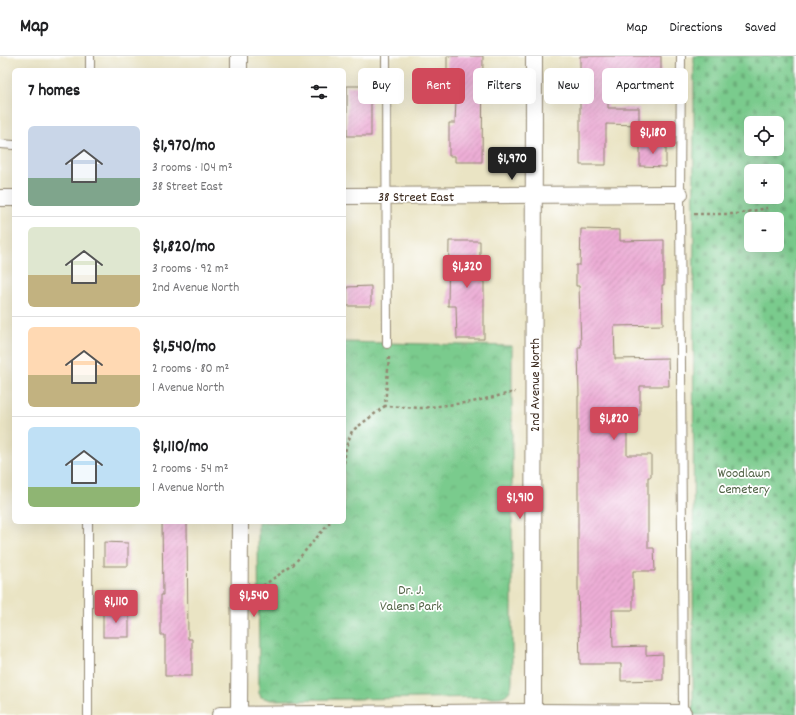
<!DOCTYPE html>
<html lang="en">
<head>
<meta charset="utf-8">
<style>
  body { margin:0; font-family:Dekko,sans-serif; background:#f2f2f2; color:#202124; height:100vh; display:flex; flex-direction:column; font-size:15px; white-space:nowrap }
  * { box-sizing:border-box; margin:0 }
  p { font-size:13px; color:#757577 }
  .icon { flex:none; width:22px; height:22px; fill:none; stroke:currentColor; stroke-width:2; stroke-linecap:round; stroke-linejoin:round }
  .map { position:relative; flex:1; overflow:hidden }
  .panel { position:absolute; left:12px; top:12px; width:334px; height:456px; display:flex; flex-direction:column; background:#fff; border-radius:6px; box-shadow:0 4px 16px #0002 }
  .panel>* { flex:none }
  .guide { position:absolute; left:358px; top:12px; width:378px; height:36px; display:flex; gap:8px }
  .fabs { position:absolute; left:744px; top:60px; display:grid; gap:8px }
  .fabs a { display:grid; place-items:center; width:40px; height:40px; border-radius:6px; background:#fff; box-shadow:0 4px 16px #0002; font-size:20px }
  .price { position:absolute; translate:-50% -34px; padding:0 9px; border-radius:4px; background:#d1495b; color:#fff; font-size:13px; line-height:26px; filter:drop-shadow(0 1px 2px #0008) }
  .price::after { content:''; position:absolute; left:50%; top:24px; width:12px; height:9px; margin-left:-6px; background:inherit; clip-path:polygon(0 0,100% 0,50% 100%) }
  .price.current { background:#222; color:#fff }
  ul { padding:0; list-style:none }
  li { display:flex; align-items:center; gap:12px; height:100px; padding:0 16px }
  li+li { border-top:1px solid #e0e0e0 }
  li span { display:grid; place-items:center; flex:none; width:112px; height:80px; border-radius:6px; color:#555 }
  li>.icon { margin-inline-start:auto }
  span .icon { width:48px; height:48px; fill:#fffc; stroke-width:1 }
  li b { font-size:17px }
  h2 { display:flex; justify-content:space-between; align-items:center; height:48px; padding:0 16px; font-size:17px }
  .tag { padding:0 14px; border-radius:6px; background:#fff; box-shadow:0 4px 16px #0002; font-size:14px; line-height:36px }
  .tag.current { background:#d1495b; color:#fff }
  header { display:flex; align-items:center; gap:24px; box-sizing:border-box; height:56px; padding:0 20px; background:#fff; border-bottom:1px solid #e0e0e0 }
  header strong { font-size:19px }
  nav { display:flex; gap:22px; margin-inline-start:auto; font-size:14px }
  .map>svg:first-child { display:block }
</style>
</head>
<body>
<header>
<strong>Map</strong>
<nav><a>Map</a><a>Directions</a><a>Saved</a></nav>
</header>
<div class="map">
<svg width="796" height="659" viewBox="0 0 796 659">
  <defs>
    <pattern id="cemetery-stones" width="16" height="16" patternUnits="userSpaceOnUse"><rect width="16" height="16" fill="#7acb8d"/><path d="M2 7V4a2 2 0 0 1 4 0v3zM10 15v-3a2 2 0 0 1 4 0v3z" fill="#6aae79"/></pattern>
    <pattern id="park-crowns" width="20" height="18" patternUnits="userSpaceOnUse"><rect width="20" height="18" fill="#7acb8d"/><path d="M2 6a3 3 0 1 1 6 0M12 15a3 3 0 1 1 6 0" fill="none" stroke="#6aae79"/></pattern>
    <pattern id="building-hatch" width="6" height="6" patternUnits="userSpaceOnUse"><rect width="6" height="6" fill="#ecadd5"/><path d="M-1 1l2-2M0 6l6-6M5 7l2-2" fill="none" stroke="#cb95b6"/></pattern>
  </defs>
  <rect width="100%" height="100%" fill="#fff"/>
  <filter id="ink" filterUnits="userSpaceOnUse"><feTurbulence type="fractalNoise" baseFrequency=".025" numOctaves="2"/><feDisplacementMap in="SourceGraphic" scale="8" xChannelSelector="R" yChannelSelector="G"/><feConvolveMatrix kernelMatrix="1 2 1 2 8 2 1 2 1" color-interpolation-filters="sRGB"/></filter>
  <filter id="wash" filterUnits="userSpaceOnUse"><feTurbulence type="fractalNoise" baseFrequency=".012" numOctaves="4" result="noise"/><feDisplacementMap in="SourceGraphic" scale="16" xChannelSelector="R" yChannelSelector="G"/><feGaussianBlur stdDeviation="0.9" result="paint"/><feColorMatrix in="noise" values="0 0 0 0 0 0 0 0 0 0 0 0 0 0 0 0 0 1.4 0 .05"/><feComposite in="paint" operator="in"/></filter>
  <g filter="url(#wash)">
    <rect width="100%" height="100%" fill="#eae4c4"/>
    <path fill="url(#cemetery-stones)" stroke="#5a7a56" fill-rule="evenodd" d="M694 0H796V659H693ZM751 67H777V93H751ZM751 115H777V141H751ZM751 163H777V189H751Z"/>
    <path fill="url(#park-crowns)" stroke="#5a7a56" d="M344 286 512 290V624C512 633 509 639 500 641L271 644 261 641 259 637 258 466H344Z"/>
    <g id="blocks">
      <g fill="url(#building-hatch)">
        <polygon points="447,0 483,0 482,106 455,106 455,100 449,100 449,67 455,67 457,21 447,21"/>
        <polygon points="580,0 661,0 661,19 608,18 608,52 639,52 639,69 606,68 606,109 580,109"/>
        <rect x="347" y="30" width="24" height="50"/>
        <polygon points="640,87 666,87 666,111 640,110"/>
        <polygon points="581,173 620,174 620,185 664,184 664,229 662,229 663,269 614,270 615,303 668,302 669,330 640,330 640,359 627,359 627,399 651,399 651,421 648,421 648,492 654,492 655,515 633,515 633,554 612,554 613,591 646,590 646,599 663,598 663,624 621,625 621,608 580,608 578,531 578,340 579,340 578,291 581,291 579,230 576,230 576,209 580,209"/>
        <polygon points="449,185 480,185 480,225 484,225 484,283 457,283 456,250 448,250"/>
        <polygon points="371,230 371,250 347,250 347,231"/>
        <polygon points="162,466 187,466 188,583 192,583 192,620 165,620 165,579 161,579 161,539 163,539"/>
        <polygon points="104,486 128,487 128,510 104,510"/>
        <rect x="103" y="555" width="26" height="26"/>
      </g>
    </g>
  </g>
  <g filter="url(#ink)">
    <use href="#blocks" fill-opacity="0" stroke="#928771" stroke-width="1"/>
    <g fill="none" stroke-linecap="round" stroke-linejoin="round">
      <defs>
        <g id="service">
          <polyline points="386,0 387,288"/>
          <polyline points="681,0 680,138 683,658"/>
          <polyline points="90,14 90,0"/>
          <polyline points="0,88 14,89"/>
          <polyline points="88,659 88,466"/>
        </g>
        <g id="minor">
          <polyline points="239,0 239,14"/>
          <polyline points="344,140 680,138"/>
          <polyline points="0,142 14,142"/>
          <polyline points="220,659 533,656 683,657"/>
          <polyline points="239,659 240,466"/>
          <polyline points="533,659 534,0"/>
        </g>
      </defs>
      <use href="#service" stroke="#928771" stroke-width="10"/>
      <use href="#minor" stroke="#928771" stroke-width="18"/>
      <g stroke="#928771" stroke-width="2.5" stroke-dasharray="3 3" stroke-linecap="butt">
        <polyline points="694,158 737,158 767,152"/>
        <polyline points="389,301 385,350 422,352 472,346 515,336"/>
        <polyline points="344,407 346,391 352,375 385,350"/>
        <polyline points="258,533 293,509 330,466"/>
      </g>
      <use href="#service" stroke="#fff" stroke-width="8"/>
      <use href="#minor" stroke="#fff" stroke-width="16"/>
    </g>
  </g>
  <g text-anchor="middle" stroke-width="3.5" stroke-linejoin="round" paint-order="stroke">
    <g font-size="14" fill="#3b2a1e" stroke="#fff">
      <text x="416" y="145">38 Street East</text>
      <text transform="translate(534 329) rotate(-90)" y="5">2nd Avenue North</text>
    </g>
    <g font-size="14" fill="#516245" stroke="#fff">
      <text x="744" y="421">Woodlawn<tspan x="744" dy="16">Cemetery</tspan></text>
      <text x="411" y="538">Dr. J.<tspan x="411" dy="16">Valens Park</tspan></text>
    </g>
  </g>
</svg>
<div class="fabs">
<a><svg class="icon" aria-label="locate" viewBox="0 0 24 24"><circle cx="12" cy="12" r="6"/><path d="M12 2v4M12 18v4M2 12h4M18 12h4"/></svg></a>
<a>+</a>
<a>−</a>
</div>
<b class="price" style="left:653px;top:99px">$1,180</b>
<b class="price current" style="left:512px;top:125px">$1,970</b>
<b class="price" style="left:467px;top:233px">$1,320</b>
<b class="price" style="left:614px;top:385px">$1,820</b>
<b class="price" style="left:520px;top:464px">$1,910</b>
<b class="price" style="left:254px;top:562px">$1,540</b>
<b class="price" style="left:116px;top:568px">$1,110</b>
<div class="guide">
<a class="tag">Buy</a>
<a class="tag current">Rent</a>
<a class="tag">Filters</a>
<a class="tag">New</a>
<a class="tag">Apartment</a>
</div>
<section class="panel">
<h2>7 homes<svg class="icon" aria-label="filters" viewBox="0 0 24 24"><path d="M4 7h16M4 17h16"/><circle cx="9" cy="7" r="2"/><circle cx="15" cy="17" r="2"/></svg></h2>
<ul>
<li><span style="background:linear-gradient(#c9d6e8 65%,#7fa58c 0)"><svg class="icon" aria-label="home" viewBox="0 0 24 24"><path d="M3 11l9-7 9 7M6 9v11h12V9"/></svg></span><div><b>$1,970/mo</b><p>3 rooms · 104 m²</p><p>38 Street East</p></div></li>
<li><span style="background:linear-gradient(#dfe7d0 60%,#c2b280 0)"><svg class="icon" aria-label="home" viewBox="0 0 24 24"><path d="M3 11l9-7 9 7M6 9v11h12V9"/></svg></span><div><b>$1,820/mo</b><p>3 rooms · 92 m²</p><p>2nd Avenue North</p></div></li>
<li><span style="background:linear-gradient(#ffd9b3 60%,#c2b280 0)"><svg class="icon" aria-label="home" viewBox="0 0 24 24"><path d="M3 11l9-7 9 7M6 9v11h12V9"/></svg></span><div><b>$1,540/mo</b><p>2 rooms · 80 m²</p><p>1 Avenue North</p></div></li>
<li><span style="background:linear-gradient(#bfe0f5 75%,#8fb573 0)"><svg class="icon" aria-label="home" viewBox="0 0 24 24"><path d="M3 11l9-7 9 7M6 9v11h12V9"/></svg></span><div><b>$1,110/mo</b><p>2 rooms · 54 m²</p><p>1 Avenue North</p></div></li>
</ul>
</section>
</div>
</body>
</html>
